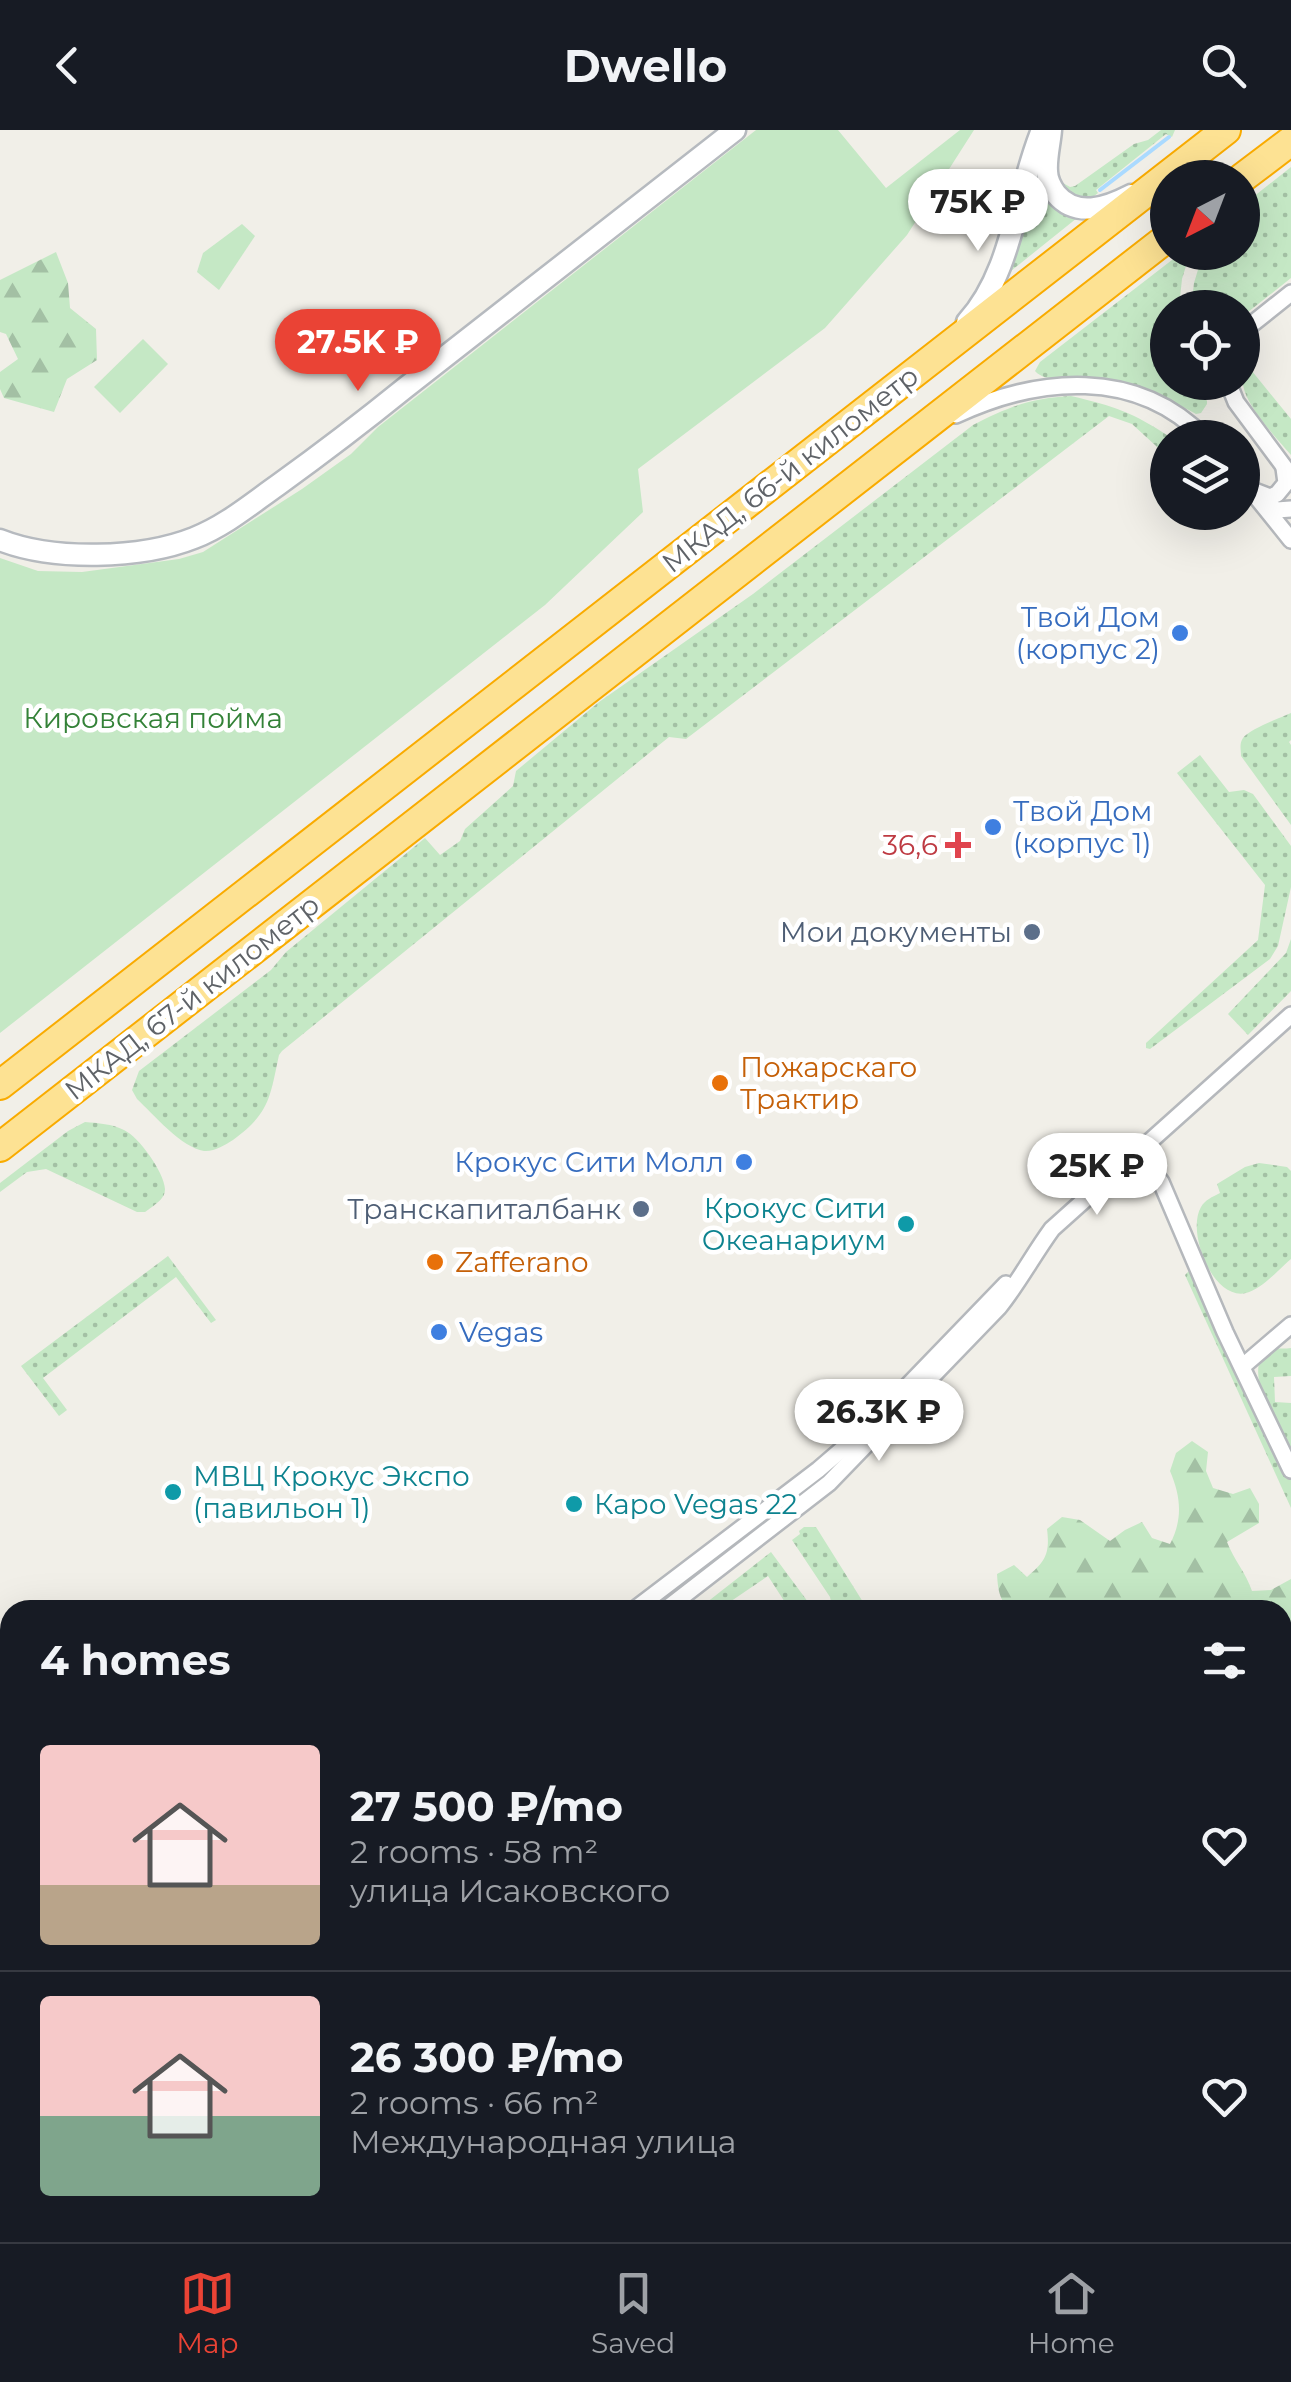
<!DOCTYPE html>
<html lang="en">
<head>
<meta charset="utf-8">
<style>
  body { margin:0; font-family:Montserrat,sans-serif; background:#20242c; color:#f1f3f6; height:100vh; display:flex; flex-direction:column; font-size:38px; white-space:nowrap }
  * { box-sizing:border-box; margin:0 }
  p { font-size:32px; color:#9ea1a6 }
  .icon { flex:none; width:55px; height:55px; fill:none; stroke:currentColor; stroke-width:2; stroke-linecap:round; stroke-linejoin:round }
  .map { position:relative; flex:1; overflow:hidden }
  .drawer { position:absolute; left:0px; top:1470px; width:1292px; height:642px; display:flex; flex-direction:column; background:#171b24; border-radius:30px 30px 0 0; box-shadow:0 10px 40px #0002 }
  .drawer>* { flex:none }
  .needle { width:65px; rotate:222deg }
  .buttons { position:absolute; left:1150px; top:30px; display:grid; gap:20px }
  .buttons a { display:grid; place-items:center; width:110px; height:110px; border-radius:50%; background:#171b24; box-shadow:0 10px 40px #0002; font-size:50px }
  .price { position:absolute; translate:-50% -85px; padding:0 22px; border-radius:35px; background:#fff; color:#222; font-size:32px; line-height:65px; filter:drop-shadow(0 2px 5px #0008) }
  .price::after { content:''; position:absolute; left:50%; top:60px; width:30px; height:22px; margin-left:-15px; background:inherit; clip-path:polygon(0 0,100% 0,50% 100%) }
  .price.on { background:#ea4335; color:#fff }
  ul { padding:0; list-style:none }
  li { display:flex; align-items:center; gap:30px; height:250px; padding:0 40px }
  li+li { border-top:2px solid #363941 }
  li span { display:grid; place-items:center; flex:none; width:280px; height:200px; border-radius:10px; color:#555 }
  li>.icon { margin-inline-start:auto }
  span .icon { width:120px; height:120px; fill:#fffc; stroke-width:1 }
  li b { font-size:42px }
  h2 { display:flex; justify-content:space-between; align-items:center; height:120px; padding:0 40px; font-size:42px }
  header { display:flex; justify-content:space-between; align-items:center; height:130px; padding:0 40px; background:#171b24; font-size:45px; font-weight:700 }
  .menu { display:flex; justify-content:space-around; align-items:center; height:140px; border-top:2px solid #363941; background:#171b24; font-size:28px; color:#9ea1a6 }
  .menu a { display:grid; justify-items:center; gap:5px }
  .menu .on { color:#ea4335 }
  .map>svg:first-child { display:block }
</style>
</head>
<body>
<header><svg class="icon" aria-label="back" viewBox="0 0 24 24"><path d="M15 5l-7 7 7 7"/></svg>Dwello<svg class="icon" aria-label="search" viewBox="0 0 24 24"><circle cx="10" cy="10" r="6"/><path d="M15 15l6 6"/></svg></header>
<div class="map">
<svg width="1291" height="2112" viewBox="0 0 1291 2112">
  <defs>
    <pattern id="grass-dots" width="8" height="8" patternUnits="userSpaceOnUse" patternTransform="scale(2.5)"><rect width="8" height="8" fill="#c5e8c5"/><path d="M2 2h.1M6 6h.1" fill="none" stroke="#a3c0a4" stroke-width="1.8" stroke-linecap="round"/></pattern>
    <pattern id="forest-firs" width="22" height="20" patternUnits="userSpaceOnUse" patternTransform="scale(2.5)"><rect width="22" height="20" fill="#c5e8c5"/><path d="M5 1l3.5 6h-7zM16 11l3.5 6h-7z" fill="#a3c0a4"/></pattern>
    <pattern id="water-waves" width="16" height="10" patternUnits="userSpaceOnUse" patternTransform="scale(2.5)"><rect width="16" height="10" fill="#aadaff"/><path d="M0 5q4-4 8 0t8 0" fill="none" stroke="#8eb4d2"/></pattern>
  </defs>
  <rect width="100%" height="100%" fill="#f1efe8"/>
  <g fill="url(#grass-dots)">
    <polygon points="1161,0 1175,0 1172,7 1166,4 1096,60 1098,63 1089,70 1086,66 1080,69 1058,57 1063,53 1070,57 1075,56 1134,14 1148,10"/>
    <path d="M1035 33C1040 61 1048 79 1077 88L1006 145Z"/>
    <polygon points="1291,37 1291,148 1243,186 1242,178 1191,177 1194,153 1203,123 1242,122 1243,75"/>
    <path d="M1181 123H1190L1182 149 1179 177 1168 178V252L1196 253 1207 271V274L1201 283 1196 284C1160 264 1123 251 1081 248 1065 247 1046 253 1035 241L1040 232Z"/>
    <path d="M1243 230 1291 289V325C1276 307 1247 278 1243 255 1241 248 1243 237 1243 230Z"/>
    <path d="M1071 266C1114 276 1134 283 1170 307L1168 308 1167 326 1132 294 1109 286 686 609 669 607 282 921 279 925C270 967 270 983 233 1010 225 1015 214 1022 204 1021 182 1018 153 984 137 969L132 960 139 941 271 840 286 822 425 708 440 725 460 711 465 699 513 656 516 641 599 572 753 464 973 295C1007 277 1032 268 1071 266Z"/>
    <path d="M1291 583V610L1289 612 1291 615V695L1241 626C1241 619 1239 614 1243 608 1250 599 1280 588 1291 583Z"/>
    <polygon points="1200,625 1229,662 1244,660 1253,664 1291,716 1291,757 1278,816 1270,829 1150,919 1146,918 1146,913 1258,810 1265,755 1177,643"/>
    <polygon points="1291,809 1291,861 1248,905 1228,884 1286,823"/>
    <path d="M85 992C98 993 112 994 124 1000 139 1007 164 1042 165 1059 165 1068 158 1072 152 1077 143 1083 148 1082 137 1082L46 1039 27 1042 0 1062V1053L68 1001Z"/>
    <path d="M1259 1033 1287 1037 1291 1041V1129C1279 1139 1262 1159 1246 1163 1213 1171 1186 1102 1201 1077 1205 1070 1212 1067 1220 1063L1217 1054 1245 1037Z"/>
    <polygon points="168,1126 216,1190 211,1193 176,1147 43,1248 67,1280 59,1286 21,1236"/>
    <polygon points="1190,1140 1291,1350 1291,1378 1185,1145"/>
    <path d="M1291 1218V1246L1274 1247 1275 1272 1291 1273V1323C1281 1302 1234 1231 1274 1219 1280 1218 1285 1219 1291 1218Z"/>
    <polygon points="804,1397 816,1397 868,1480 833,1480 830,1467 792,1410 800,1404 799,1401"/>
    <polygon points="771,1422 814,1480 790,1480 768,1446 718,1480 697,1480"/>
  </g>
  <g fill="url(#forest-firs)">
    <polygon points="56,122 68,153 70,178 96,199 97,230 67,249 54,282 4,268 0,259 0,242 18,229 6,204 0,202 0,150"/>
    <path d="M1192 1311 1208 1322 1206 1341 1213 1358 1233 1364 1250 1358 1259 1374V1393L1227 1412C1234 1430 1246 1443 1252 1461L1271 1460 1291 1449V1501L1283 1503 1282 1480H1015C999 1475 998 1459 997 1444L1014 1435 1027 1447C1046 1431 1050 1423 1047 1399L1062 1387 1080 1390 1110 1411 1125 1400 1142 1392 1152 1408 1170 1414C1183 1389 1181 1367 1170 1341L1176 1323Z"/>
  </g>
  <g fill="#c5e8c5">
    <polygon points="756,0 838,0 886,58 960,0 974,0 907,105 825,198 638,339 643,382 545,475 0,903 0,428 38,441 82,442 179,429 203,422 302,359 351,324 378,297"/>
    <polygon points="242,94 255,106 219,160 197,142 203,123"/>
    <polygon points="143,209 168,234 120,283 94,257"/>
    <polygon points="1291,1762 1291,1905 1283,1914 1283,1763"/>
    <polygon points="876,2102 1250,2102 1256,2112 874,2112"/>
  </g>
  <g fill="url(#water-waves)">
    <polygon points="1291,1501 1291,1762 1283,1763 1282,1503"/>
    <polygon points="602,2103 876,2102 876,2103 874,2112 601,2112"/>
  </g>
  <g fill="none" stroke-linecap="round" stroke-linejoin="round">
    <polyline stroke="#aadaff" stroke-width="4" points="1100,60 1169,7"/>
    <defs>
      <g id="street">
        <polyline points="1242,202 1291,163"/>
        <polyline points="1228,252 1236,272 1291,346"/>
        <path d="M956 285C1038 247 1136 237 1205 308"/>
        <polyline points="1242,349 1291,410"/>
        <polyline points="1252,360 1270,367 1277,364 1286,353 1284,338"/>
        <polyline points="1264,373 1277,380 1291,379"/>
        <polyline points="1138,1022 1161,1052 1225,1202 1291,1340"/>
        <polyline points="1243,1236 1291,1195"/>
        <polyline points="634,1480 818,1340 868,1297 1006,1154"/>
        <path d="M665 1480 829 1353 999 1177C1019 1152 1033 1125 1052 1099L1291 885"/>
        <polyline points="26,2112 35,2102"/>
        <polyline points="433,2112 435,2102"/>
      </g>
      <g id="secondary">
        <path d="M1051 0C1050 13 1046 28 1047 41 1047 50 1051 57 1056 64 1076 88 1106 78 1131 65"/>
        <path d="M967 192C1013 142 1016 62 1042 0"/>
        <path d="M0 410C53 431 141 429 194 408 225 396 251 374 278 355 321 324 363 292 405 258 514 172 625 87 735 0"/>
      </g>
      <g id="highway">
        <polyline points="1242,48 1291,11"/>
        <polyline points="0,955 1226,0"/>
        <polyline points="0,1017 1168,107"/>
      </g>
    </defs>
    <use href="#street" stroke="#b5b8bc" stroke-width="20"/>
    <use href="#secondary" stroke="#b6babf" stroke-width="25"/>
    <use href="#highway" stroke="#f9ab00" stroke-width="32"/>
    <use href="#street" stroke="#fff" stroke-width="15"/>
    <use href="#secondary" stroke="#fff" stroke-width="20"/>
    <use href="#highway" stroke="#fde293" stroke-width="28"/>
  </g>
  <g fill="#3f7fe0" stroke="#fff" stroke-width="4">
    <circle cx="1180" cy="503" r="10"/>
    <circle cx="993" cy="697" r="10"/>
    <circle cx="744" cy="1032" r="10"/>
    <circle cx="439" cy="1202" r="10"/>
  </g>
  <path fill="#e0444e" stroke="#fff" stroke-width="4" d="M953 700h10v10h10v10h-10v10h-10v-10h-10v-10h10z"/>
  <g fill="#5c6f8a" stroke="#fff" stroke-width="4">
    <circle cx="1032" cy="802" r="10"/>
    <circle cx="641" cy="1079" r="10"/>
  </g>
  <g fill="#e8710a" stroke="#fff" stroke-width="4">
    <circle cx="720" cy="953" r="10"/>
    <circle cx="435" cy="1132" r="10"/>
  </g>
  <g fill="#0f9aa8" stroke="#fff" stroke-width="4">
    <circle cx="906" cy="1094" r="10"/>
    <circle cx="173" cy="1362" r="10"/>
    <circle cx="574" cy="1374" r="10"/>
  </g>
  <g text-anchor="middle" stroke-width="9" stroke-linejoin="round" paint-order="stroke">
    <g font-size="28" fill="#5f6368" stroke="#fff">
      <text transform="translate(790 339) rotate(-38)" y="10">МКАД, 66-й километр</text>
      <text transform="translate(192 867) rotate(-38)" y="10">МКАД, 67-й километр</text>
    </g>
    <g font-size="28" fill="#366cbe" stroke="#fff" text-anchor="end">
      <text x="1160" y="497">Твой Дом<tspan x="1160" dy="32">(корпус 2)</tspan></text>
      <text x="1013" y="691" text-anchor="start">Твой Дом<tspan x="1013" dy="32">(корпус 1)</tspan></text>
      <text x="724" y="1042">Крокус Сити Молл</text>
      <text x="459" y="1212" text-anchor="start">Vegas</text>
    </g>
    <g font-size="28" fill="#348238" stroke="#fff">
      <text x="153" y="598">Кировская пойма</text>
    </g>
    <g font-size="28" fill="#be3a42" stroke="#fff" text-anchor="end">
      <text x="938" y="725">36,6</text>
    </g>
    <g font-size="28" fill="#4e5e75" stroke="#fff" text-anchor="end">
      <text x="1012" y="812">Мои документы</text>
      <text x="621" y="1089">Транскапиталбанк</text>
    </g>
    <g font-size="28" fill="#c56008" stroke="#fff" text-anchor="start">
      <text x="740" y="947">Пожарскаго<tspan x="740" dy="32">Трактир</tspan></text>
      <text x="455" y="1142">Zafferano</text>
    </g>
    <g font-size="28" fill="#0d838f" stroke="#fff" text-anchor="start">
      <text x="886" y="1088" text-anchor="end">Крокус Сити<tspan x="886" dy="32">Океанариум</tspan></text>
      <text x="193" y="1356">МВЦ Крокус Экспо<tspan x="193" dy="32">(павильон 1)</tspan></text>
      <text x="594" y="1384">Каро Vegas 22</text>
    </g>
  </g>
</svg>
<div class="buttons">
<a><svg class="needle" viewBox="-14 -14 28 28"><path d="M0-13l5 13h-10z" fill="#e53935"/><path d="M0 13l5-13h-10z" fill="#9ea1a6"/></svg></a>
<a><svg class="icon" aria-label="locate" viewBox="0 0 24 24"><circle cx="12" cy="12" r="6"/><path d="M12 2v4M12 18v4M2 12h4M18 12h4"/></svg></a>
<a><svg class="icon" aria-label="layers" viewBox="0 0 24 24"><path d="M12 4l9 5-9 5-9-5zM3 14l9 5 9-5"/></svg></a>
</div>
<b class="price" style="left:978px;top:124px">75K ₽</b>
<b class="price on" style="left:358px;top:264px">27.5K ₽</b>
<b class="price" style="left:1097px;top:1088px">25K ₽</b>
<b class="price" style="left:879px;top:1334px">26.3K ₽</b>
<section class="drawer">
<h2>4 homes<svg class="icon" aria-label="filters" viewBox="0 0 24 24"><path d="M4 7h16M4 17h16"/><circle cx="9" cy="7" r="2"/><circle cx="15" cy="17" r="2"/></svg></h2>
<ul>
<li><span style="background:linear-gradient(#f6c9c9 70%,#b9a48a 0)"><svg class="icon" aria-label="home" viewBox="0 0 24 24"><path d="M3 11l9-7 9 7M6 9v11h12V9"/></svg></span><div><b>27 500 ₽/mo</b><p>2 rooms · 58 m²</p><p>улица Исаковского</p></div><svg class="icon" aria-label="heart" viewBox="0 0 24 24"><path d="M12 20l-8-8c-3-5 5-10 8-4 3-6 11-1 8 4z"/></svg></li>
<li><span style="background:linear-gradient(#f6c9c9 60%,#7fa58c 0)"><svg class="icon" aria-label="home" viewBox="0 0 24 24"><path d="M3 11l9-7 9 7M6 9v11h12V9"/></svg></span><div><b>26 300 ₽/mo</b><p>2 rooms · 66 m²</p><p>Международная улица</p></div><svg class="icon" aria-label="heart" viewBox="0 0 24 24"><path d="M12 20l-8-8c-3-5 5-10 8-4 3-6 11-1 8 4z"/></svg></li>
</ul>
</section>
</div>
<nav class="menu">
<a class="on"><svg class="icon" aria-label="map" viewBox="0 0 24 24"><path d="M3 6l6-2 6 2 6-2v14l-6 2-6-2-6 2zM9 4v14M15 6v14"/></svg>Map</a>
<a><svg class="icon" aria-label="saved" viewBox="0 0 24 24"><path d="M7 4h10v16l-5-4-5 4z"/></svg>Saved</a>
<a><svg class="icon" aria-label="home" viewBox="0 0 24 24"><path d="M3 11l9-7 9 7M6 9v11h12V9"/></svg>Home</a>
</nav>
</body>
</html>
